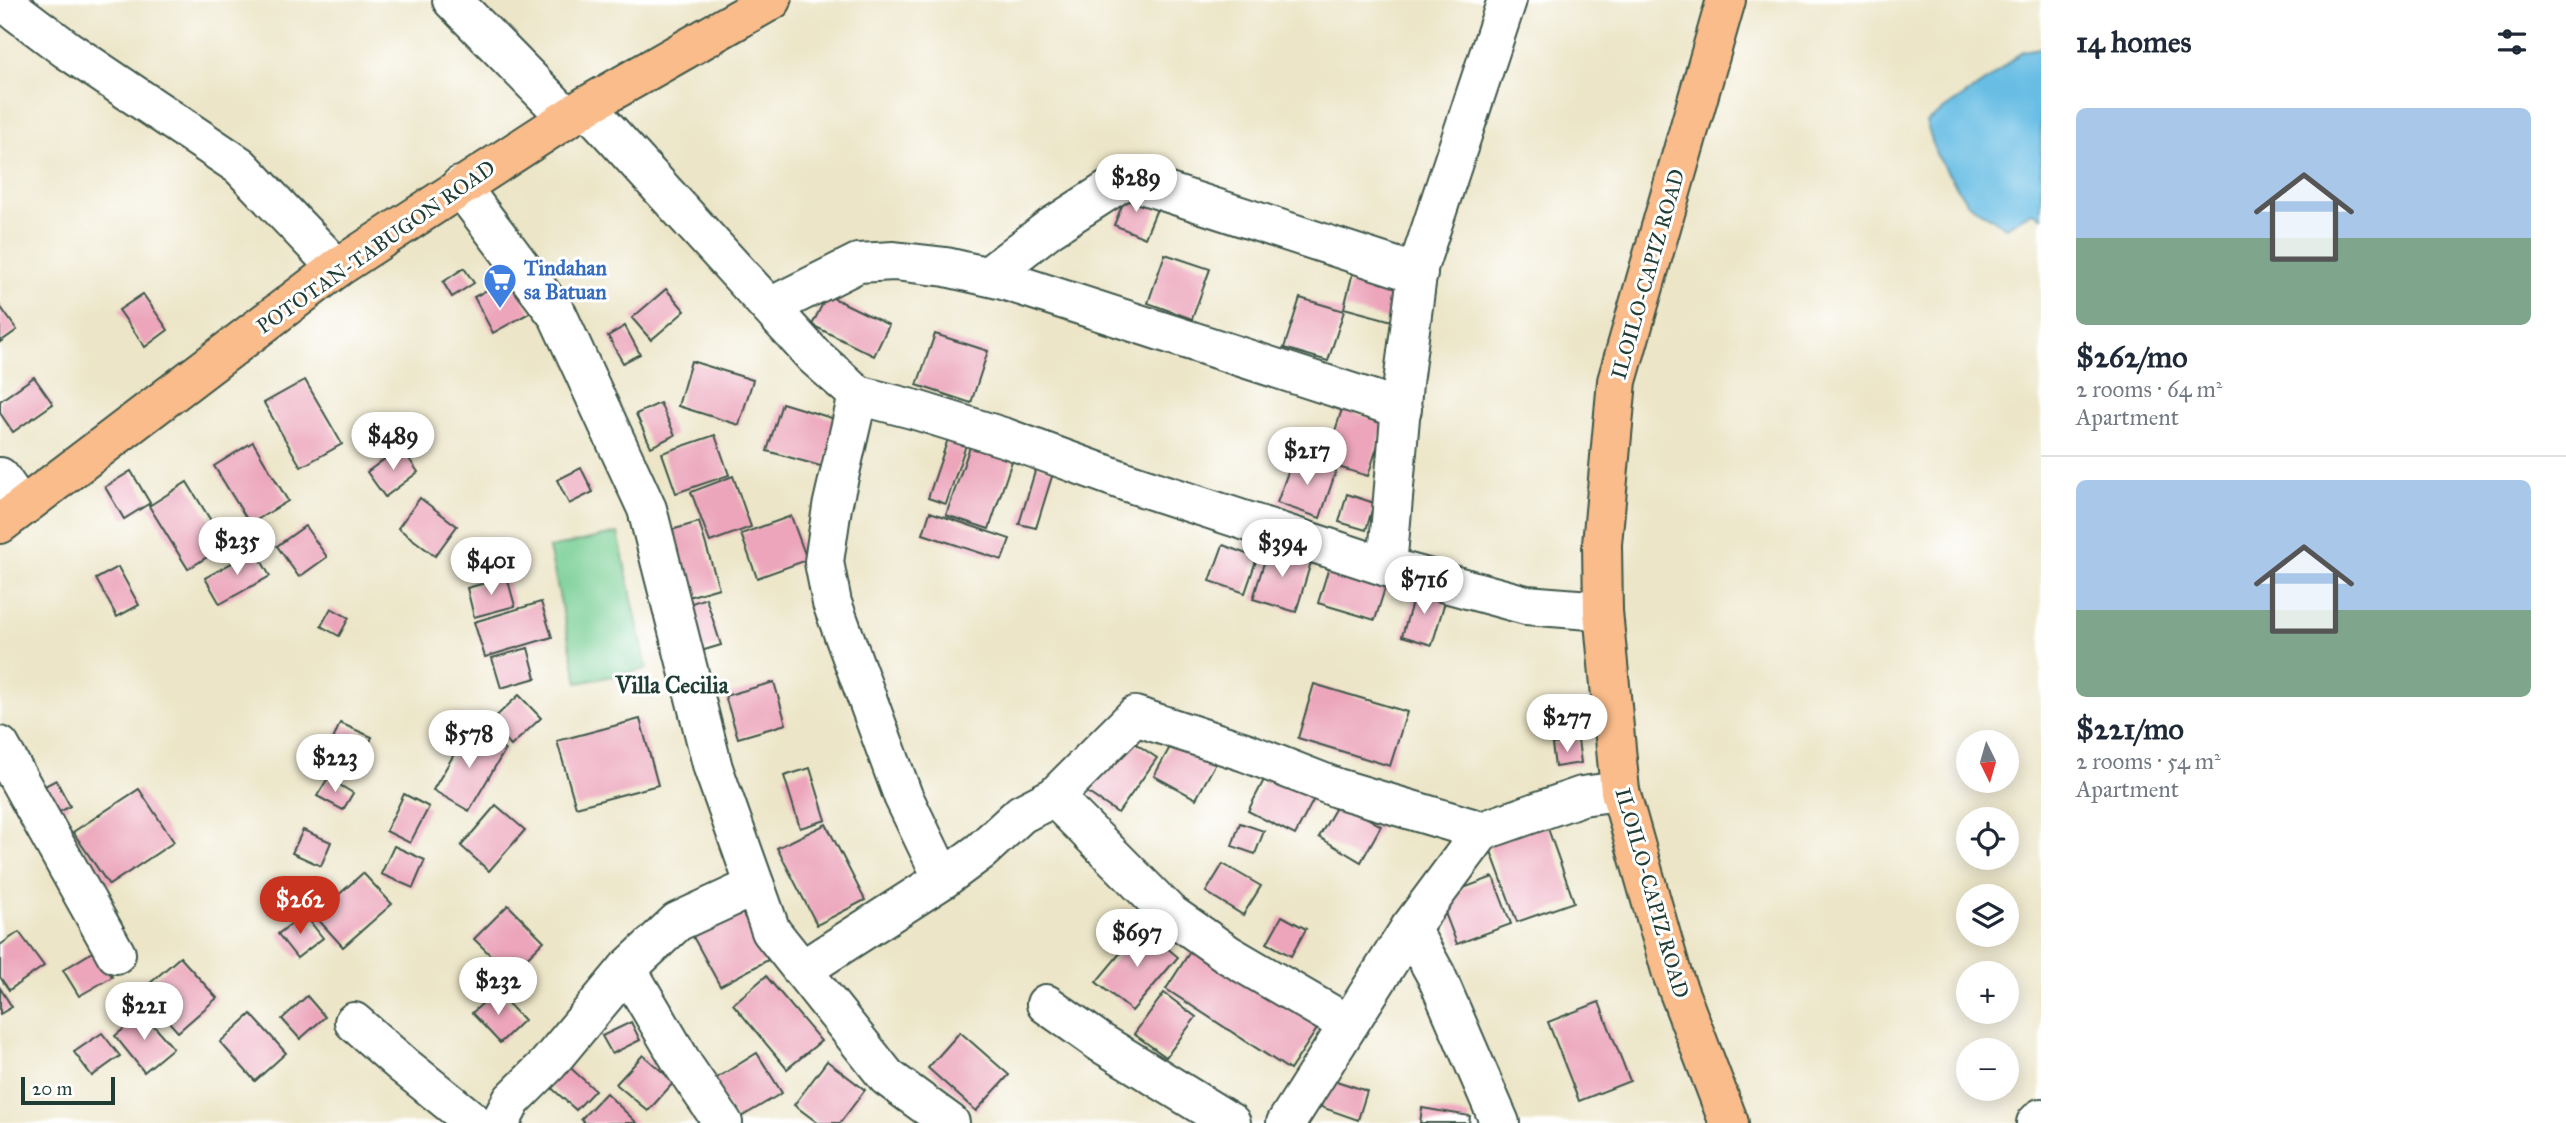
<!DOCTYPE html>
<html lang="en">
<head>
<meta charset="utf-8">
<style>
  body { margin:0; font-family:"IM FELL Great Primer",serif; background:#f2f2f3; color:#1f2937; height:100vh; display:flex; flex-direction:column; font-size:26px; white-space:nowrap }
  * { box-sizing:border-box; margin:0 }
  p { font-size:23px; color:#747a83 }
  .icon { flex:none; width:38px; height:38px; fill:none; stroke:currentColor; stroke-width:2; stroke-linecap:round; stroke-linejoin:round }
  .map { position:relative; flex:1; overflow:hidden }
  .details { display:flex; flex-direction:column; background:#fff; width:525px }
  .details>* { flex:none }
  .needle { width:46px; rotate:175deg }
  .buttons { position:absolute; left:1956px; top:730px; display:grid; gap:14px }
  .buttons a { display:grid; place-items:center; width:63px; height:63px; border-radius:50%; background:#fff; box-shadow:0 4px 18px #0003; font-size:35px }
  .scale { position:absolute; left:21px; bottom:18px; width:94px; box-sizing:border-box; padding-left:7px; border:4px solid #1f3d34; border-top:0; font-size:19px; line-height:24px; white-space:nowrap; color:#1f3d34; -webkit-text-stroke:5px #fff; paint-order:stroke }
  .price { position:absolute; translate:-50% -60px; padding:0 16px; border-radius:24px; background:#fff; color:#222; font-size:23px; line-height:46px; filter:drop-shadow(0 2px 4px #0008) }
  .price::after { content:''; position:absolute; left:50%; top:42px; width:21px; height:16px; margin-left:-10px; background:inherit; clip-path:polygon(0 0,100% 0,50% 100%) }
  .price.current { background:#c8321e; color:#fff }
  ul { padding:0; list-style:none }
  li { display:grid; align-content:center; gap:14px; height:371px; padding:0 35px }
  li+li { border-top:2px solid #e0e1e3 }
  li span { display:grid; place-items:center; height:217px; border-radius:10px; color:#555 }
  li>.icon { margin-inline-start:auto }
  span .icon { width:126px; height:126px; fill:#fffc; stroke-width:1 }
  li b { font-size:30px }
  h2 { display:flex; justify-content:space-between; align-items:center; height:84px; padding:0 35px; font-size:30px }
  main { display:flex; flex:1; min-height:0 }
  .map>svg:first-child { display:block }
</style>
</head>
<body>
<main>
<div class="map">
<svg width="2041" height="1123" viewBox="0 0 2041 1123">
  <rect width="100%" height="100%" fill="#fff"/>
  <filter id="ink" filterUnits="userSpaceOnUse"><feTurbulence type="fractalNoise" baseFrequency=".0143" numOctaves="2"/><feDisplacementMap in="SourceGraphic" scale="14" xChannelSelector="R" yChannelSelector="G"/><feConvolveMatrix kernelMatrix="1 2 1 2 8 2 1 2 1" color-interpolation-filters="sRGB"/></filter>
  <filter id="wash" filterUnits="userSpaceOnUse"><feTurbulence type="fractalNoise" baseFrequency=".00686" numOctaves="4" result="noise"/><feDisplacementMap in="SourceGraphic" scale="28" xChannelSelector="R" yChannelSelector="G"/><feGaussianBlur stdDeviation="1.57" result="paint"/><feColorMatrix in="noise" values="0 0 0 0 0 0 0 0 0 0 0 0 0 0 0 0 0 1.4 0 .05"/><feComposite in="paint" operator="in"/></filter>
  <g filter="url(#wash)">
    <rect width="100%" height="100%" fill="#ece5c7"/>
    <polygon fill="#76ce93" stroke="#4a8664" stroke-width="2" points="618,533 647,669 578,683 549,548"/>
    <polygon fill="#67bde4" stroke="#437d8c" stroke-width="2" points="2041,48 2041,217 2032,212 2006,227 1967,203 1936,154 1926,122 1992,77 2022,51"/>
    <g id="blocks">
      <g fill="#eca5bb">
        <polygon points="1128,191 1159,204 1145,238 1114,225"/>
        <polygon points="1165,254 1210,269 1192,319 1148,303"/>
        <polygon points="1355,264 1408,277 1396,322 1344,308"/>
        <polygon points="464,268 474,283 452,297 443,282"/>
        <polygon points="511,277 531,312 493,333 474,297"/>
        <polygon points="666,289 685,311 651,340 632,318"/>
        <polygon points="143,294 168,330 145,347 119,310"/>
        <polygon points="827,295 889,325 874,356 812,325"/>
        <polygon points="1300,298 1344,311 1328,361 1284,348"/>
        <polygon points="0,306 17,330 0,342"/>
        <polygon points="625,326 640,354 623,363 608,336"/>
        <polygon points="935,334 988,351 971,403 917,385"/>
        <polygon points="691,361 753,380 739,425 678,406"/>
        <polygon points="34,377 53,404 13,432 0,413 0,401"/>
        <polygon points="305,380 342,444 301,467 264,403"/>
        <polygon points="660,403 675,435 651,447 636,414"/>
        <polygon points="782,403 838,420 824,467 767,451"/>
        <polygon points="1342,409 1385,422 1368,476 1325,463"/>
        <polygon points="715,435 729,475 676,493 662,453"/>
        <polygon points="949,436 967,442 946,504 928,498"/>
        <polygon points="972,441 1014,455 989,529 946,515"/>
        <polygon points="253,442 288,501 250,524 214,466"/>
        <polygon points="401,447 418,472 385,497 367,472"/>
        <polygon points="1294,455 1336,471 1320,518 1277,503"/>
        <polygon points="1037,465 1054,470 1036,528 1019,524"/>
        <polygon points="581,468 593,492 569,504 557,480"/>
        <polygon points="131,471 150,503 124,519 105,487"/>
        <polygon points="733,476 751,527 710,542 691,492"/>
        <polygon points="187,482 226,545 188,569 149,506"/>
        <polygon points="1347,494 1374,503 1366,530 1339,522"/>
        <polygon points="420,498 457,526 435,556 398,528"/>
        <polygon points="930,512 1010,539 1002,560 923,534"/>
        <polygon points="791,516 807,560 757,578 741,534"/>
        <polygon points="699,522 719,588 688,597 668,531"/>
        <polygon points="305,526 327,557 299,577 277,546"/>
        <polygon points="1223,545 1257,558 1245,593 1210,581"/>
        <polygon points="1269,546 1312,559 1296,612 1253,599"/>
        <polygon points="255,550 270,576 220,604 205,578"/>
        <polygon points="118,567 139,605 117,617 96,579"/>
        <polygon points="1329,567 1386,585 1375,620 1318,603"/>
        <polygon points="507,577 515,606 474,617 467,588"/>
        <polygon points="1417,586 1447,595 1432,645 1402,636"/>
        <polygon points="706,598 721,645 701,651 686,605"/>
        <polygon points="541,602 552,637 485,657 474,622"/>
        <polygon points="331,608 349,618 339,636 321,626"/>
        <polygon points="528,648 536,678 501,688 492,658"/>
        <polygon points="774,682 786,724 738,738 725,696"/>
        <polygon points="1314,684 1407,712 1390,766 1298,738"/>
        <polygon points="519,695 541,718 511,746 489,723"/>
        <polygon points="640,719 658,785 576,807 557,741"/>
        <polygon points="340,723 372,737 356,775 324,761"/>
        <polygon points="469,729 505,750 469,811 433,790"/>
        <polygon points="1123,735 1157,758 1118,813 1084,790"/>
        <polygon points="1175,738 1217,761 1196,799 1154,776"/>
        <polygon points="1578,740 1581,763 1555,767 1552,744"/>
        <polygon points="810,768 826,820 800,828 784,776"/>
        <polygon points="1269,770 1316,795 1295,835 1248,811"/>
        <polygon points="328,778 353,793 343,810 317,796"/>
        <polygon points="56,780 70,806 56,814 41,788"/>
        <polygon points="139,789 174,842 109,885 73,832"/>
        <polygon points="404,794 429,807 410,843 386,831"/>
        <polygon points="1339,802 1381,826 1361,862 1319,837"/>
        <polygon points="496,805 525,830 489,871 461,846"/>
        <polygon points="1240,823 1264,831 1255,854 1232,846"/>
        <polygon points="1546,823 1574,902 1517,922 1488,843"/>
        <polygon points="826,824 865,900 817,925 777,848"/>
        <polygon points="303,830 331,842 321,866 292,853"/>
        <polygon points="394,846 425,860 413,888 381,874"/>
        <polygon points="1223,864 1261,886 1243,915 1206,892"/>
        <polygon points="363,873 392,904 343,947 315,916"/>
        <polygon points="1493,877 1511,924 1457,944 1439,897"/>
        <polygon points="508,905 544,941 510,974 474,939"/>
        <polygon points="739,907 768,960 720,986 691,933"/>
        <polygon points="304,914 323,938 297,958 278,934"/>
        <polygon points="1282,916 1306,929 1291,956 1267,943"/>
        <polygon points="1142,927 1178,957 1132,1011 1096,982"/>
        <polygon points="19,932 44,966 9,990 0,977 0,945"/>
        <polygon points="1195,944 1319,1026 1290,1070 1166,989"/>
        <polygon points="96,950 112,977 79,996 63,970"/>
        <polygon points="180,957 217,998 178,1032 141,991"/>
        <polygon points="766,976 821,1041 787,1069 733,1004"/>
        <polygon points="0,988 12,1007 0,1014"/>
        <polygon points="496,991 524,1020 500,1043 472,1013"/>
        <polygon points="1164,993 1196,1017 1166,1057 1134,1034"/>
        <polygon points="307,996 325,1017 300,1039 282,1019"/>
        <polygon points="1599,1002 1630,1081 1579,1101 1548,1022"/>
        <polygon points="143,1013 173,1048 144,1072 115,1036"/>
        <polygon points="251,1014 286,1053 255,1081 220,1042"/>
        <polygon points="631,1022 640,1040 612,1054 602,1036"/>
        <polygon points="960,1032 1009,1075 976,1111 928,1068"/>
        <polygon points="102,1033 120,1056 92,1076 74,1052"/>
        <polygon points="757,1053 782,1093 736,1120 712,1081"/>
        <polygon points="643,1055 674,1082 648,1111 616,1084"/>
        <polygon points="827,1061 865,1090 840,1123 818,1123 794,1105"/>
        <polygon points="565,1063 595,1090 576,1110 546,1083"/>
        <polygon points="1330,1079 1367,1091 1358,1120 1321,1107"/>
        <polygon points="606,1093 637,1123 585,1123 581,1119"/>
        <polygon points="1422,1108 1470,1116 1469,1123 1420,1123"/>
      </g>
    </g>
  </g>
  <g filter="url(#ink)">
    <use href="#blocks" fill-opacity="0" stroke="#3e564a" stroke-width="2"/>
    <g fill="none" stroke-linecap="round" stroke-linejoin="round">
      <defs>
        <g id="minor">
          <polyline points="1,0 66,49 240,166 337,268"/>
          <polyline points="452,0 568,118"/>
          <polyline points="586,106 814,356 858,395 916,410 1006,438 1127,482 1387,567 1526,605 1603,611"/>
          <polyline points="460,186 558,316 647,509 713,768 771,931 887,1077 950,1123"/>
          <polyline points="988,276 1050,228 1126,179 1418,274"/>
          <polyline points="770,307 858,263 894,261 946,267 1003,280 1402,409"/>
          <polyline points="858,395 832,507 824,562 832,603 903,796 943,879"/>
          <polyline points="0,477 21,507"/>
          <polyline points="1387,567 1403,383 1418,268 1507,0"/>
          <polyline points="0,746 116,954"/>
          <polyline points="1054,797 1169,913 1229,955 1337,1018 1344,1030"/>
          <polyline points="1410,928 1436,975 1500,1123"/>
          <polyline points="627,969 684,1066 723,1123"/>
          <polyline points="802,970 943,879 981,851 1021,814 1054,797 1135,716 1245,752 1337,788 1482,831"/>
          <polyline points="1046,1004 1101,1043 1231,1123"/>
          <polyline points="354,1022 403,1065 475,1123"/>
          <polyline points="500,1123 512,1100 548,1064 627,969 677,922 755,886"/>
          <polyline points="1286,1123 1410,928 1482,831 1582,796 1620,791"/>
          <polyline points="2036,1123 2041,1118"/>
        </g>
        <polyline id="major" points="0,524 337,268 586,106 772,0"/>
        <polyline id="highway" points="1726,0 1617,381 1602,544 1603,611 1620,791 1672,974 1729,1123"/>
      </defs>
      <use href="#minor" stroke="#3e564a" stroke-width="42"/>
      <use href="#major" stroke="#3e564a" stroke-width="42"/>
      <use href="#highway" stroke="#3e564a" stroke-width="42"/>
      <use href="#minor" stroke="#fff" stroke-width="38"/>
      <use href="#major" stroke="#f9bc8a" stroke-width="38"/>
      <use href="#highway" stroke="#f9bc8a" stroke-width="38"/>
    </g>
  </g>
  <defs>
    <symbol id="supermarket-pin" viewBox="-11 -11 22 30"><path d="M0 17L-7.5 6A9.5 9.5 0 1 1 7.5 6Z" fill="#3f7fe0" stroke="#fff"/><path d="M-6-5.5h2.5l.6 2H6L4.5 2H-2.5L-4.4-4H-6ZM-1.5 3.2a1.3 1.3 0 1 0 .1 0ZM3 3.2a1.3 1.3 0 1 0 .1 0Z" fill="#fff"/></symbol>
  </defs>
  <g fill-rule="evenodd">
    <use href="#supermarket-pin" x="481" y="261" width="38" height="52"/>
  </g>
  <g text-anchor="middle" stroke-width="6" stroke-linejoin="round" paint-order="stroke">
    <g font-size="21" fill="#1f3d34" stroke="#fff">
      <text transform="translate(376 247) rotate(-35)" y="7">POTOTAN-TABUGON ROAD</text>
      <text transform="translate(1648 274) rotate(-74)" y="7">ILOILO-CAPIZ ROAD</text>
      <text transform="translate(1652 893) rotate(74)" y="7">ILOILO-CAPIZ ROAD</text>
    </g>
    <g font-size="21" font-weight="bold" fill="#366cbe" stroke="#fff" text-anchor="start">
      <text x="524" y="275">Tindahan<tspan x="524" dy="24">sa Batuan</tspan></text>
    </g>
    <g font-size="23" font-weight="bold" fill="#1f3d34" stroke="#fff">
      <text x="672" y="693">Villa Cecilia</text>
    </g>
  </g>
</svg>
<div class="buttons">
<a><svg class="needle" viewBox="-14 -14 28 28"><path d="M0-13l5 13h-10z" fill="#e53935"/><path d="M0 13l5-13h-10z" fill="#747a83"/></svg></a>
<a><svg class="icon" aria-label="locate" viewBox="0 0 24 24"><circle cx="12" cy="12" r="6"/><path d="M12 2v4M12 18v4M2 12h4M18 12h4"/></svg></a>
<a><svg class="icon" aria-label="layers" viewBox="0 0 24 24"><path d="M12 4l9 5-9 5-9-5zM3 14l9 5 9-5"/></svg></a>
<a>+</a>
<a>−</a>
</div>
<div class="scale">20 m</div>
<b class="price" style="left:1136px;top:214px">$289</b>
<b class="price" style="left:393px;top:472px">$489</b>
<b class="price" style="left:1307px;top:487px">$217</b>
<b class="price" style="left:237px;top:577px">$235</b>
<b class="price" style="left:1282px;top:579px">$394</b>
<b class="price" style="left:491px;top:597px">$401</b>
<b class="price" style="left:1424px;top:616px">$716</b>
<b class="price" style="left:1567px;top:754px">$277</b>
<b class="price" style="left:469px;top:770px">$578</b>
<b class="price" style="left:335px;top:794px">$223</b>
<b class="price current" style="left:300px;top:936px">$262</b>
<b class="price" style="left:1137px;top:969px">$697</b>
<b class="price" style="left:498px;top:1017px">$232</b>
<b class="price" style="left:144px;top:1042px">$221</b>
</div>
<section class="details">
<h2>14 homes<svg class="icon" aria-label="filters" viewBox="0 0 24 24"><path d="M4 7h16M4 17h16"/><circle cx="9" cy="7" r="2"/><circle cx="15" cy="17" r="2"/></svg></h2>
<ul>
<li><span style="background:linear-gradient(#a9c7e8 60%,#7fa58c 0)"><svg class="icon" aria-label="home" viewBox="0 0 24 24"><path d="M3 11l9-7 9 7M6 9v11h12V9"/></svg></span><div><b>$262/mo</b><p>2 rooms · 64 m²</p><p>Apartment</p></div></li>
<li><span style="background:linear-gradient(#a9c7e8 60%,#7fa58c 0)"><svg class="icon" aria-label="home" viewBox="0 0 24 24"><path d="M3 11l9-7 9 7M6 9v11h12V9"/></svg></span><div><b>$221/mo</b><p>2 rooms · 54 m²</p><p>Apartment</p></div></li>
</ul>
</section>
</main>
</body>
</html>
